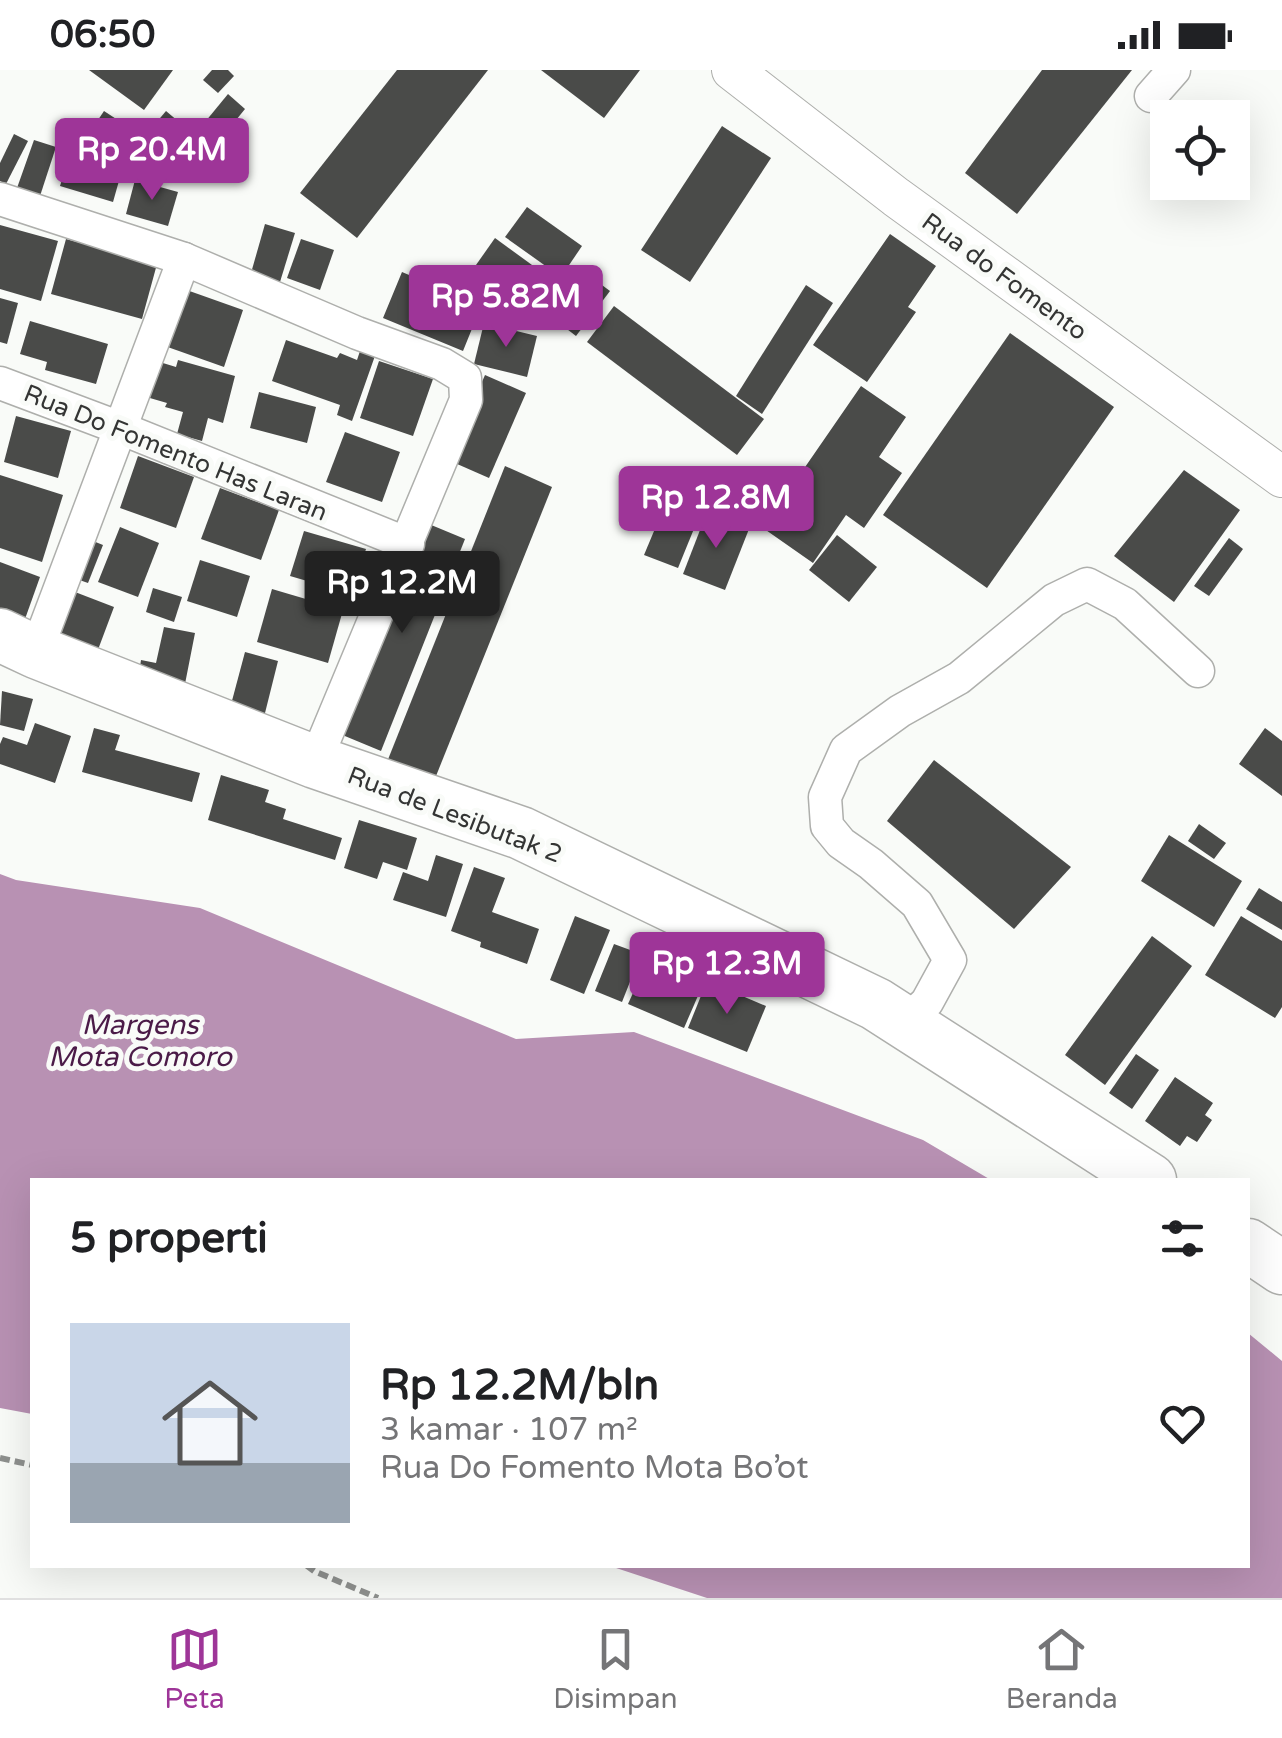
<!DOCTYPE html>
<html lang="id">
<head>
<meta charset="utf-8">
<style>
  body { margin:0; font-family:"Varela Round",sans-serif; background:#f6f6f6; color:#202124; height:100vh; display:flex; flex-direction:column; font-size:38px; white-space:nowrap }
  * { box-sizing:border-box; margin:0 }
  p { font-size:32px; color:#757577 }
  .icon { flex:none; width:55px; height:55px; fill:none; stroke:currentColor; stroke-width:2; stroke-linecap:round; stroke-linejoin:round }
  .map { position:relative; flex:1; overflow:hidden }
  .side { position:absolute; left:30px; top:1108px; width:1220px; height:390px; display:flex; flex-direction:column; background:#fff; border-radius:0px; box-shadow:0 10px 40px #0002 }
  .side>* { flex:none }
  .buttons { position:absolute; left:1150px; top:30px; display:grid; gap:20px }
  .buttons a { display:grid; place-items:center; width:100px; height:100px; border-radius:0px; background:#fff; box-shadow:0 10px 40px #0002; font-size:50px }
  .price { position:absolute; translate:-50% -85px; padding:0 22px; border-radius:10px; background:#9e3598; color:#fff; font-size:32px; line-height:65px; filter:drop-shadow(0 2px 5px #0008) }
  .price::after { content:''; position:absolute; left:50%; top:60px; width:30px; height:22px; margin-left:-15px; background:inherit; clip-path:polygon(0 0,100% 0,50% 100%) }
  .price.on { background:#222; color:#fff }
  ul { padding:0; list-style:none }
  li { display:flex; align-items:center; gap:30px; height:250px; padding:0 40px }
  li span { display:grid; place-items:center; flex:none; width:280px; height:200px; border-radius:0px; color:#555 }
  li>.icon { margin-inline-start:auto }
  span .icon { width:120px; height:120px; fill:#fffc; stroke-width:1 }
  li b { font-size:42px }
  h2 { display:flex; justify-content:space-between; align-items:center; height:120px; padding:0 40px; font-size:42px }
  .status { display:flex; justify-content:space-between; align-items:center; height:70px; padding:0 50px; background:#fff; direction:ltr }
  .status svg { height:28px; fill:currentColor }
  .tab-bar { display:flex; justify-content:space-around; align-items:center; height:140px; border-top:2px solid #e0e0e0; background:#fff; font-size:28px; color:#757577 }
  .tab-bar a { display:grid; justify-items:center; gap:5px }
  .tab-bar .on { color:#9e3598 }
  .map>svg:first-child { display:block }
</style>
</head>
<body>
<div class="status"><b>06:50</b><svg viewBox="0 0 49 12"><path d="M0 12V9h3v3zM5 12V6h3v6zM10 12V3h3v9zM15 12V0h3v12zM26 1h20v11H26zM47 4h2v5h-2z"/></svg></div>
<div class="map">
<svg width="1282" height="1528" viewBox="0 0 1282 1528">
  <rect width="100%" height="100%" fill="#f9fbf8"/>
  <g fill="#b891b3">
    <polygon points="0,804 16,810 200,838 516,969 634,962 923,1070 991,1110 32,1110 32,1344 0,1338"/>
    <polygon points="1248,1263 1282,1291 1282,1528 707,1528 607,1495 1248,1495"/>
  </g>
  <g fill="#4a4b49">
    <polygon points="89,0 173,0 144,40"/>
    <polygon points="212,0 228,0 234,6 218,23 203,10"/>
    <polygon points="397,0 488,0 357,168 300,123"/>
    <polygon points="541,0 640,0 604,48"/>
    <polygon points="1042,0 1132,0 1017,144 965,103"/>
    <polygon points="228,24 245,39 205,88 187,74"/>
    <polygon points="104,41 156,75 138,102 86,68"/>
    <polygon points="166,41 191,62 174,82 150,60"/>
    <polygon points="722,56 771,88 690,212 641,180"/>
    <polygon points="14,64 28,71 6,114 0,111 0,93"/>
    <polygon points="34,70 56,77 40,126 17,118"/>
    <polygon points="70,84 122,100 113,132 60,116"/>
    <polygon points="135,110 178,122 168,156 126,144"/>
    <polygon points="527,137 582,176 561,207 505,167"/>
    <polygon points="265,154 295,163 280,212 251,203"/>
    <polygon points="0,155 58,171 41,231 0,219"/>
    <polygon points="890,164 936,196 908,237 916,242 867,312 813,275"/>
    <polygon points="495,168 543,203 524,230 476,195"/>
    <polygon points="66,169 157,194 142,249 51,224"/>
    <polygon points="301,169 334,180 320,220 287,208"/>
    <polygon points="583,201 610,221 576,266 550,246"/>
    <polygon points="402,202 442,219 446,208 486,224 463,281 383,248"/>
    <polygon points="806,215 833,233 762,344 736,326"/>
    <polygon points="181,218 243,240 224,297 162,275"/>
    <polygon points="0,228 18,233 7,274 0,272"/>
    <polygon points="614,236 764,349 737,385 587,272"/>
    <polygon points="30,251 108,274 96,314 45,300 47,292 20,284"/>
    <polygon points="484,253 537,266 527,307 474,294"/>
    <polygon points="1010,263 1114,337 987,518 883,445"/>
    <polygon points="286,270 337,288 340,283 357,290 361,278 376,283 352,351 337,345 340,335 272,311"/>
    <polygon points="153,290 176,297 178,290 235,306 223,353 208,348 202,371 177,364 183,342 165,337 167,333 143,326"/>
    <polygon points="379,291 433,309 413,366 360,348"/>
    <polygon points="485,305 526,323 489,408 448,390"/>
    <polygon points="861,316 906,347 879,387 902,403 864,458 846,445 813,493 763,458"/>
    <polygon points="259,322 316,337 307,373 250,358"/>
    <polygon points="16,346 71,361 58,408 4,392"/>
    <polygon points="345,362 400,382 382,432 326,412"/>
    <polygon points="138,386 194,407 176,458 120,438"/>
    <polygon points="505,396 552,417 434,711 387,692"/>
    <polygon points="1184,400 1240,440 1174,532 1114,486"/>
    <polygon points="0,405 63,425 42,492 0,478"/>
    <polygon points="220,418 279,440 261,490 201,469"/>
    <polygon points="667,430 700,444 678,498 644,485"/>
    <polygon points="707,442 749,459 725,520 683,504"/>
    <polygon points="424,452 465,469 381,681 340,664"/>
    <polygon points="120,457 159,473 138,527 98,512"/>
    <polygon points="304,461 366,479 352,524 290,506"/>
    <polygon points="837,465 877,497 849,532 809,500"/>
    <polygon points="83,467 103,475 88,513 68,506"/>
    <polygon points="1229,468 1243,479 1209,526 1194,516"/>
    <polygon points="200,490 250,506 237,547 187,531"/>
    <polygon points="0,492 40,507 20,563 0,556"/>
    <polygon points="153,518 182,527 174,552 146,542"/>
    <polygon points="272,519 343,540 328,593 257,572"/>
    <polygon points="75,522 114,537 96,585 57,570"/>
    <polygon points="164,557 195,563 184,619 138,610 141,590 156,593"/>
    <polygon points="245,582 278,591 263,651 229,642"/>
    <polygon points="2,621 33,629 24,661 0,655"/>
    <polygon points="35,653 71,666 55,713 0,694 0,674 3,667 27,675"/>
    <polygon points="94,658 120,665 115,680 200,703 192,732 82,702"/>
    <polygon points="1265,658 1282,671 1282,726 1239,694"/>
    <polygon points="934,690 1071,797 1014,859 887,751"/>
    <polygon points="221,705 269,720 265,732 286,739 283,749 342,768 335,790 208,750"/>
    <polygon points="359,750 417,768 407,800 383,792 377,809 344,798"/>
    <polygon points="1199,754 1226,773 1214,789 1188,771"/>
    <polygon points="1169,765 1242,811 1214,857 1141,811"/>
    <polygon points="436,785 463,794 446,847 393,830 403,802 428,811"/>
    <polygon points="474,797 505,808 492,842 539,859 527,894 480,877 481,872 451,861"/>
    <polygon points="1259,818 1282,832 1282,860 1246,839"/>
    <polygon points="575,846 610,860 584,924 550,910"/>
    <polygon points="1241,846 1282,871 1282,937 1275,948 1205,905"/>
    <polygon points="1152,866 1192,896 1105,1015 1065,985"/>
    <polygon points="614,874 641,884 622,932 595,921"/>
    <polygon points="652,881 707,905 684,958 628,934"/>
    <polygon points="707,911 766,936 747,982 688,958"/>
    <polygon points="1136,984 1159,1000 1132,1039 1109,1023"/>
    <polygon points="1175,1007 1213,1033 1205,1045 1212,1050 1197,1072 1187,1066 1180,1076 1145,1051"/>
  </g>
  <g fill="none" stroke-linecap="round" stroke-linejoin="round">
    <defs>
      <g id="minor">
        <polyline points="1151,26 1174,0"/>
        <polyline points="0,129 184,189 357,263 442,294 465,308 466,330 315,692"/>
        <polyline points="0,313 120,358 408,474"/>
        <polyline points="36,582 184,189"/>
        <polyline points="905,953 927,932 950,890 917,834 871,794 841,773 827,756 825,727 846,680 900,641 959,608 1054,530 1087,514 1125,534 1198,601"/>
      </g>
      <polyline id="tertiary" points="732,0 896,127 1282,407"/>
      <g id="primary">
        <polyline points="0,565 36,582 315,692 521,763 876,934 1150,1110"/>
        <polyline points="1248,1175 1282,1198"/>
      </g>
    </defs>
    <use href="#minor" stroke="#aeafac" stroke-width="35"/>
    <use href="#tertiary" stroke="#aeafac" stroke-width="42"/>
    <use href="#primary" stroke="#aeafac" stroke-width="55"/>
    <g stroke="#8e908e" stroke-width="6" stroke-dasharray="10 5" stroke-linecap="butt">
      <polyline points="0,1388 32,1395"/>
      <polyline points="306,1495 314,1501 378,1528"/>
    </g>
    <use href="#minor" stroke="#fff" stroke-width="32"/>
    <use href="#tertiary" stroke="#fff" stroke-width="40"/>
    <use href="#primary" stroke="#fff" stroke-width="52"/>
  </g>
  <g text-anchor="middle" stroke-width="10" stroke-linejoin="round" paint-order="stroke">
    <g font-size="25" fill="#343534" stroke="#f9fbf8">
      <text transform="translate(1005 206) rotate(36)" y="9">Rua do Fomento</text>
      <text transform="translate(176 382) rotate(22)" y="9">Rua Do Fomento Has Laran</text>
      <text transform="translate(455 744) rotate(21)" y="9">Rua de Lesibutak 2</text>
    </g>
    <g font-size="28" font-style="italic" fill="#4b1b48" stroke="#f9fbf8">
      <text x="140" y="964">Margens<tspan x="140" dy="32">Mota Comoro</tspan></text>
    </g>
  </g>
</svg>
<div class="buttons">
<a><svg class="icon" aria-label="locate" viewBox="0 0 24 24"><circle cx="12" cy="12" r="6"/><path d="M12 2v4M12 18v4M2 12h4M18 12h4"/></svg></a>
</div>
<b class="price" style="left:152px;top:133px">Rp 20.4M</b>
<b class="price" style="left:506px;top:280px">Rp 5.82M</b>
<b class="price" style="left:716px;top:481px">Rp 12.8M</b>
<b class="price on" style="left:402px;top:566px">Rp 12.2M</b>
<b class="price" style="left:727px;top:947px">Rp 12.3M</b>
<section class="side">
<h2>5 properti<svg class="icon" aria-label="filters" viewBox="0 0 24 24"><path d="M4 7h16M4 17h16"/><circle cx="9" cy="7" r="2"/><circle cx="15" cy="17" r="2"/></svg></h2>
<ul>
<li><span style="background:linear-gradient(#c9d6e8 70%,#9aa5b1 0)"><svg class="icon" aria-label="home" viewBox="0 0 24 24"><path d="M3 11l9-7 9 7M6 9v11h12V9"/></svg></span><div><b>Rp 12.2M/bln</b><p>3 kamar · 107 m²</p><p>Rua Do Fomento Mota Bo’ot</p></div><svg class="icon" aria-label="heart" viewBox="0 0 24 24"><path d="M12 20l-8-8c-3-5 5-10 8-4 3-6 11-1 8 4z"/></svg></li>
</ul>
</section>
</div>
<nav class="tab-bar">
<a class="on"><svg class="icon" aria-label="map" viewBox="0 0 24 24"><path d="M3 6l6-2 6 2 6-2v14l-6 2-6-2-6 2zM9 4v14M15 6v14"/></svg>Peta</a>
<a><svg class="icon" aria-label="saved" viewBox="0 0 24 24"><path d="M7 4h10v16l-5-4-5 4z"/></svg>Disimpan</a>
<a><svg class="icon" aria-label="home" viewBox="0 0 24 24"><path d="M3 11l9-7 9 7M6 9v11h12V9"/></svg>Beranda</a>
</nav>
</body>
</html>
